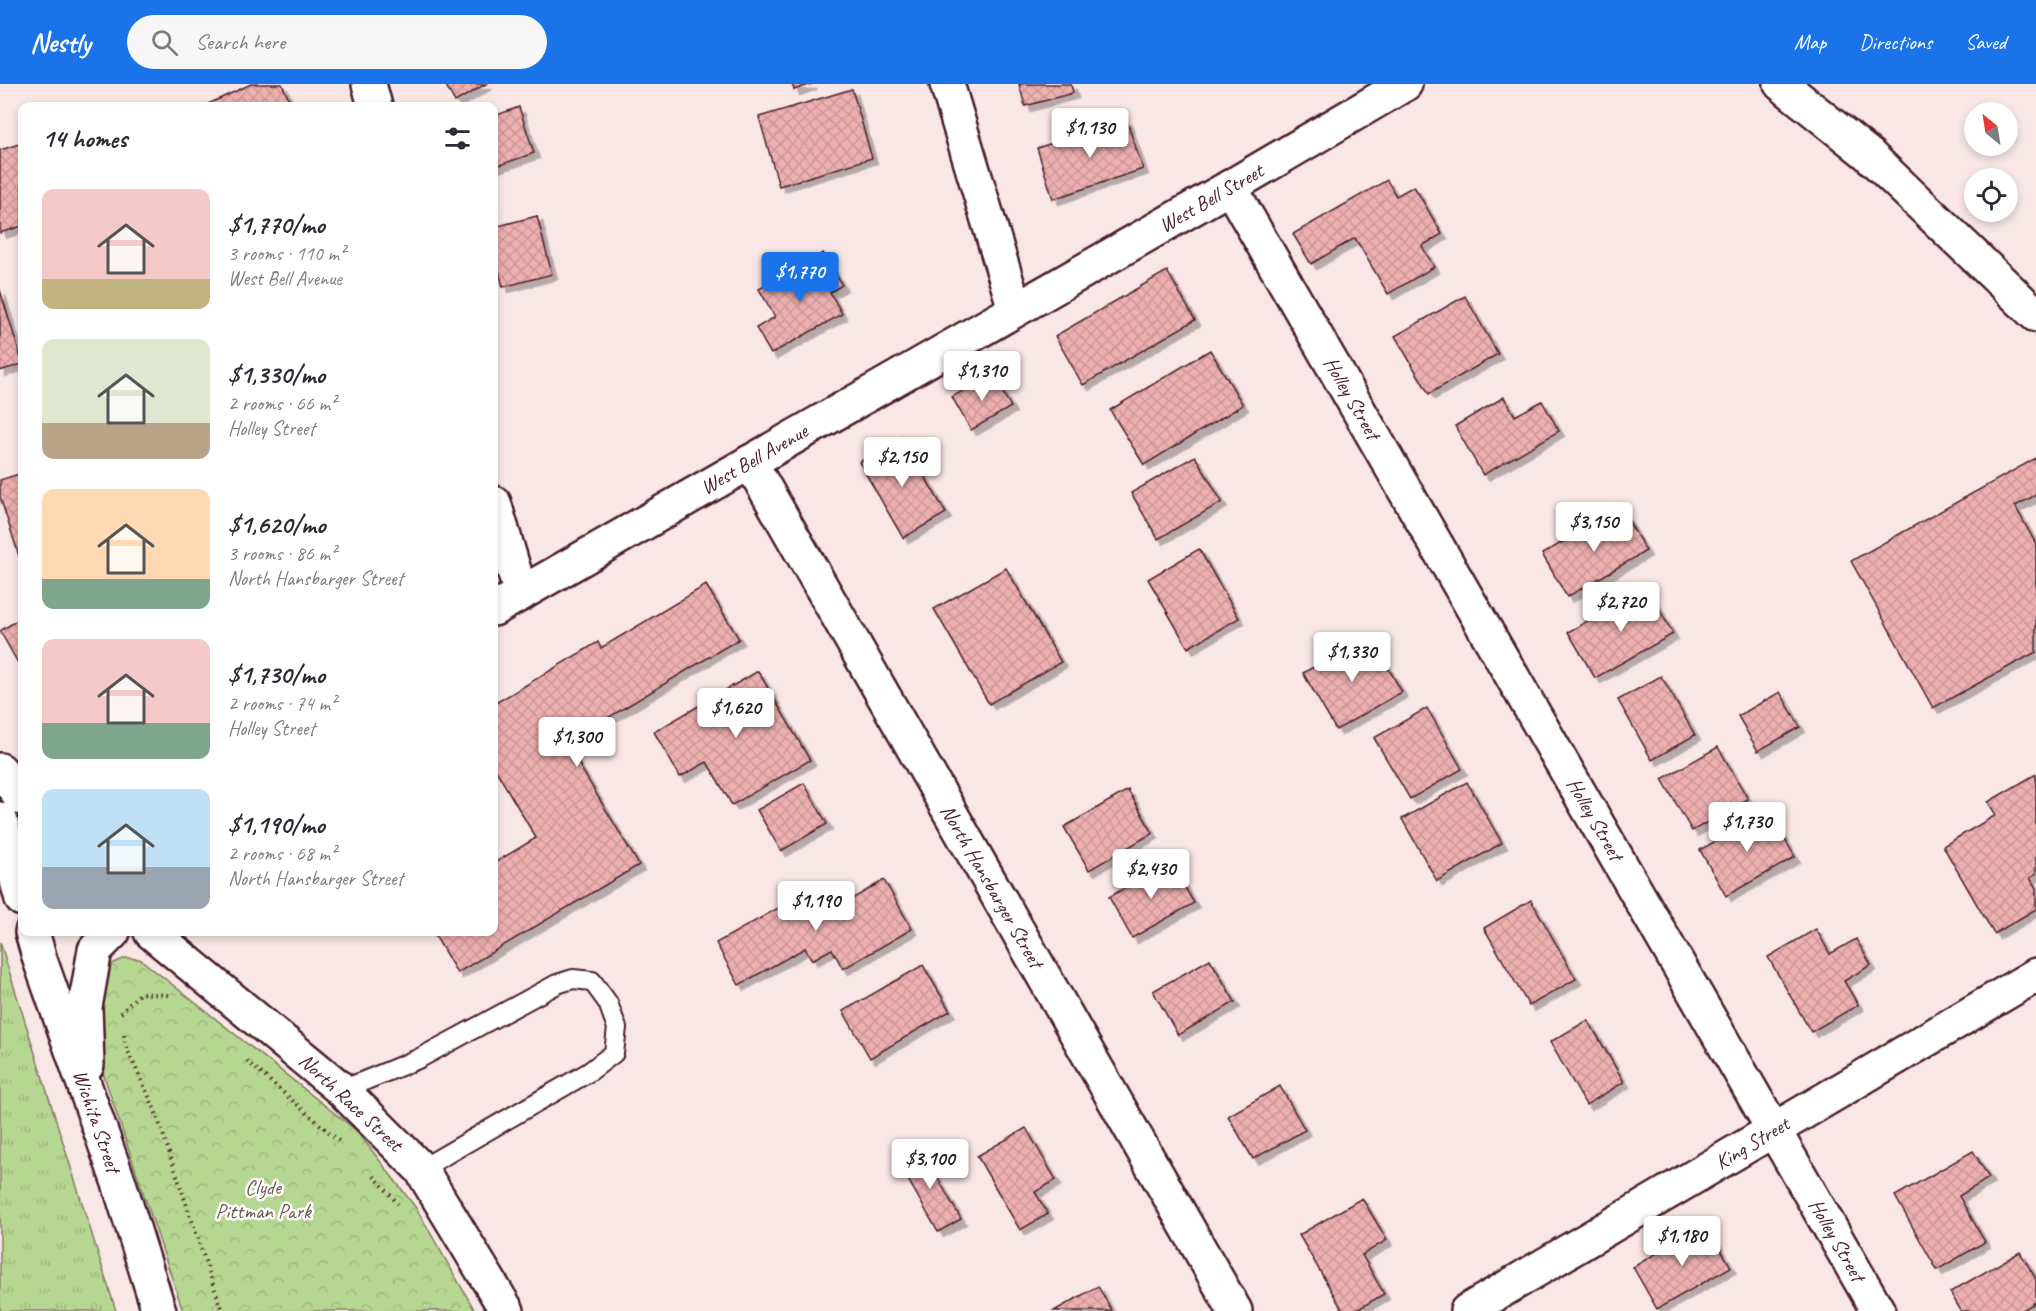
<!DOCTYPE html>
<html lang="en">
<head>
<meta charset="utf-8">
<style>
  body { margin:0; font-family:Caveat,sans-serif; background:#f7f7f7; color:#2b2b33; height:100vh; display:flex; flex-direction:column; font-size:22px; white-space:nowrap }
  * { box-sizing:border-box; margin:0 }
  p { font-size:20px; color:#7c7c81 }
  .icon { flex:none; width:33px; height:33px; fill:none; stroke:currentColor; stroke-width:2; stroke-linecap:round; stroke-linejoin:round }
  .map { position:relative; flex:1; overflow:hidden }
  .side { position:absolute; left:18px; top:18px; width:480px; height:834px; display:flex; flex-direction:column; background:#fff; border-radius:12px; box-shadow:0 3px 9px #0003 }
  .side>* { flex:none }
  .needle { width:39px; rotate:330deg }
  .buttons { position:absolute; left:1964px; top:18px; display:grid; gap:12px }
  .buttons a { display:grid; place-items:center; width:54px; height:54px; border-radius:50%; background:#fff; box-shadow:0 3px 9px #0003; font-size:30px }
  .price { position:absolute; translate:-50% -51px; padding:0 14px; border-radius:6px; background:#fff; color:#222; font-size:20px; line-height:39px; filter:drop-shadow(0 2px 3px #0008) }
  .price::after { content:''; position:absolute; left:50%; top:36px; width:18px; height:14px; margin-left:-9px; background:inherit; clip-path:polygon(0 0,100% 0,50% 100%) }
  .price.active { background:#1a73e8; color:#fff }
  ul { padding:0; list-style:none }
  li { display:flex; align-items:center; gap:18px; height:150px; padding:0 24px }
  li span { display:grid; place-items:center; flex:none; width:168px; height:120px; border-radius:12px; color:#555 }
  li>.icon { margin-inline-start:auto }
  span .icon { width:72px; height:72px; fill:#fffc; stroke-width:1 }
  li b { font-size:26px }
  h2 { display:flex; justify-content:space-between; align-items:center; height:72px; padding:0 24px; font-size:26px }
  header { display:flex; align-items:center; gap:36px; box-sizing:border-box; height:84px; padding:0 30px; background:#1a73e8; color:#fff }
  header strong { font-size:28px }
  nav { display:flex; gap:33px; margin-inline-start:auto; font-size:21px }
  .search { width:420px; height:54px; background:#f7f7f7; display:flex; align-items:center; gap:15px; box-sizing:border-box; padding:0 21px; border-radius:33px; color:#7c7c81; font-size:22px }
  .map>svg:first-child { display:block }
</style>
</head>
<body>
<header>
<strong>Nestly</strong>
<div class="search"><svg class="icon" aria-label="search" viewBox="0 0 24 24"><circle cx="10" cy="10" r="6"/><path d="M15 15l6 6"/></svg>Search here</div>
<nav><a>Map</a><a>Directions</a><a>Saved</a></nav>
</header>
<div class="map">
<svg width="2036" height="1227" viewBox="0 0 2036 1227">
  <defs>
    <pattern id="grass-tufts" width="24" height="20" patternUnits="userSpaceOnUse" patternTransform="scale(1.5)"><rect width="24" height="20" fill="#b6d791"/><path d="M3 7l-1-3M5 7V3M7 7l1-3M15 17l-1-3M17 17v-4M19 17l1-3" fill="none" stroke="#9eb87d"/></pattern>
    <pattern id="park-crowns" width="20" height="18" patternUnits="userSpaceOnUse" patternTransform="scale(1.5)"><rect width="20" height="18" fill="#b6d791"/><path d="M2 6a3 3 0 1 1 6 0M12 15a3 3 0 1 1 6 0" fill="none" stroke="#9eb87d"/></pattern>
    <pattern id="building-cross-hatch" width="8" height="8" patternUnits="userSpaceOnUse" patternTransform="scale(1.5)"><rect width="8" height="8" fill="#ecb0af"/><path d="M0 0l8 8M0 8l8-8" fill="none" stroke="#cc9797"/></pattern>
    <filter id="shadow"><feDropShadow dx="5.5" dy="5.5" stdDeviation="0" flood-color="#0004"/></filter>
  </defs>
  <rect width="100%" height="100%" fill="#f9e7e7"/>
  <filter id="ink" filterUnits="userSpaceOnUse"><feTurbulence type="fractalNoise" baseFrequency=".0167" numOctaves="2"/><feDisplacementMap in="SourceGraphic" scale="12" xChannelSelector="R" yChannelSelector="G"/><feConvolveMatrix kernelMatrix="1 2 1 2 8 2 1 2 1" color-interpolation-filters="sRGB"/></filter>
  <g filter="url(#ink)">
    <polygon fill="url(#grass-tufts)" stroke="#807b5e" stroke-width="1.5" points="0,858 116,1227 0,1227"/>
    <polygon fill="url(#park-crowns)" stroke="#807b5e" stroke-width="1.5" points="125,874 140,875 357,1047 416,1124 475,1227 183,1227 102,986 103,899 112,880"/>
    <g fill="url(#building-cross-hatch)" stroke="#4a1f2b" stroke-width="1.5" filter="url(#shadow)">
      <polygon points="251,0 282,0 292,22 206,22 206,21"/>
      <polygon points="445,0 486,0 455,18"/>
      <polygon points="792,0 812,0 794,6"/>
      <polygon points="1019,0 1071,0 1073,9 1025,22"/>
      <polygon points="852,5 872,74 779,102 759,33"/>
      <polygon points="519,23 534,69 494,83 494,32"/>
      <polygon points="1126,35 1143,85 1053,115 1037,64"/>
      <polygon points="22,59 22,142 0,149 0,66"/>
      <polygon points="1387,96 1396,112 1414,102 1442,150 1422,162 1434,183 1388,210 1355,154 1311,180 1293,150"/>
      <polygon points="537,132 552,190 503,203 494,168 494,143"/>
      <polygon points="823,169 842,201 830,208 842,230 771,270 756,244 775,233 759,205"/>
      <polygon points="1167,187 1195,236 1083,301 1055,252"/>
      <polygon points="0,206 22,277 22,280 0,287"/>
      <polygon points="1465,212 1498,270 1429,310 1395,252"/>
      <polygon points="1210,266 1243,321 1144,381 1110,326"/>
      <polygon points="992,290 1011,323 971,346 952,313"/>
      <polygon points="1504,313 1515,332 1542,317 1559,347 1483,391 1455,342"/>
      <polygon points="902,353 946,429 903,454 859,378"/>
      <polygon points="1195,372 1222,418 1158,455 1131,409"/>
      <polygon points="2036,374 2036,411 2015,422 2036,460 2036,568 1933,624 1851,477"/>
      <polygon points="22,389 22,481 0,413 0,396"/>
      <polygon points="1621,424 1646,467 1567,513 1542,470"/>
      <polygon points="1199,465 1239,534 1188,564 1148,495"/>
      <polygon points="1006,484 1061,578 989,620 934,525"/>
      <polygon points="706,501 739,555 566,659 639,781 457,889 433,848 494,848 494,779 536,754 494,683 494,620 598,558 601,564"/>
      <polygon points="1647,503 1673,550 1595,594 1568,548"/>
      <polygon points="22,533 22,586 0,547"/>
      <polygon points="1369,551 1402,608 1336,646 1303,589"/>
      <polygon points="758,587 810,676 732,721 707,678 680,693 654,648"/>
      <polygon points="1661,592 1695,651 1652,676 1618,616"/>
      <polygon points="1780,608 1800,643 1758,667 1738,632"/>
      <polygon points="1427,624 1462,685 1410,715 1374,654"/>
      <polygon points="1718,663 1748,715 1692,747 1662,695"/>
      <polygon points="2036,690 2036,790 2030,794 2036,804 2036,825 1994,850 1943,762 1996,731 1988,718"/>
      <polygon points="1467,698 1502,759 1437,797 1402,735"/>
      <polygon points="804,699 827,740 781,767 757,726"/>
      <polygon points="1128,706 1153,749 1089,786 1064,743"/>
      <polygon points="1768,726 1795,773 1726,812 1700,766"/>
      <polygon points="1170,778 1194,819 1132,854 1109,813"/>
      <polygon points="884,796 912,845 843,885 832,865 812,876 805,864 739,901 716,859 812,805 827,830"/>
      <polygon points="1531,816 1576,895 1529,922 1484,844"/>
      <polygon points="1816,845 1830,870 1856,855 1871,881 1844,897 1858,921 1811,948 1768,873"/>
      <polygon points="1210,875 1235,918 1178,951 1153,907"/>
      <polygon points="923,881 950,927 870,974 843,927"/>
      <polygon points="1588,936 1624,998 1586,1021 1550,958"/>
      <polygon points="1280,1002 1305,1046 1253,1075 1228,1032"/>
      <polygon points="1026,1044 1056,1096 1035,1108 1048,1130 1020,1146 977,1072"/>
      <polygon points="921,1065 961,1135 938,1148 898,1078"/>
      <polygon points="1973,1067 1989,1094 1959,1112 1985,1158 1937,1186 1895,1112"/>
      <polygon points="1362,1114 1387,1156 1362,1171 1384,1210 1355,1227 1343,1227 1299,1151"/>
      <polygon points="1706,1140 1731,1183 1657,1225 1633,1183"/>
      <polygon points="2020,1168 2036,1195 2036,1218 2021,1227 1961,1227 1950,1208"/>
      <polygon points="1098,1202 1112,1227 1054,1227"/>
    </g>
    <g fill="none" stroke-linecap="round" stroke-linejoin="round">
      <defs>
        <polyline id="lane" points="342,1006 418,975 557,900 573,895 592,897 608,919 617,944 614,969 589,988 421,1085"/>
        <g id="street">
          <polyline points="369,0 375,22"/>
          <polyline points="947,0 1015,225"/>
          <polyline points="1230,103 1878,1227"/>
          <polyline points="750,378 1235,1227"/>
          <polyline points="494,419 521,510"/>
          <polyline points="494,525 1230,103 1405,0"/>
          <polyline points="1467,1227 2036,891"/>
        </g>
        <g id="secondary">
          <polyline points="1781,0 1868,70 2036,231"/>
          <polyline points="0,686 22,714"/>
          <polyline points="0,735 22,815"/>
          <polyline points="32,848 40,876 120,1102 159,1227"/>
          <polyline points="151,848 342,1006 421,1085 507,1227"/>
          <polyline points="87,981 85,923 95,866 113,848"/>
        </g>
      </defs>
      <use href="#lane" stroke="#4a1f2b" stroke-width="22"/>
      <use href="#street" stroke="#4a1f2b" stroke-width="38"/>
      <use href="#secondary" stroke="#4a1f2b" stroke-width="38"/>
      <g stroke="#4a1f2b" stroke-width="4" stroke-dasharray="1.5 4.5" stroke-linecap="butt">
        <polyline points="121,929 140,909 168,911 170,913"/>
        <polyline points="124,951 126,963 155,1026 222,1227"/>
        <polyline points="247,977 339,1057"/>
        <polyline points="374,1092 398,1120"/>
      </g>
      <use href="#lane" stroke="#fff" stroke-width="18"/>
      <use href="#street" stroke="#fff" stroke-width="33"/>
      <use href="#secondary" stroke="#fff" stroke-width="33"/>
    </g>
  </g>
  <g text-anchor="middle" stroke-width="5" stroke-linejoin="round" paint-order="stroke">
    <g font-size="21" fill="#4a1f2b" stroke="#fff">
      <text transform="translate(1211 114) rotate(-30)" y="7">West Bell Street</text>
      <text transform="translate(1352 314) rotate(60)" y="7">Holley Street</text>
      <text transform="translate(754 375) rotate(-30)" y="7">West Bell Avenue</text>
      <text transform="translate(1595 735) rotate(60)" y="7">Holley Street</text>
      <text transform="translate(992 802) rotate(60)" y="7">North Hansbarger Street</text>
      <text transform="translate(351 1018) rotate(43)" y="7">North Race Street</text>
      <text transform="translate(97 1037) rotate(71)" y="7">Wichita Street</text>
      <text transform="translate(1752 1059) rotate(-31)" y="7">King Street</text>
      <text transform="translate(1837 1156) rotate(60)" y="7">Holley Street</text>
    </g>
    <g font-size="21" fill="#6a564a" stroke="#fff">
      <text x="263" y="1110">Clyde<tspan x="263" dy="24">Pittman Park</tspan></text>
    </g>
  </g>
</svg>
<div class="buttons">
<a><svg class="needle" viewBox="-14 -14 28 28"><path d="M0-13l5 13h-10z" fill="#e53935"/><path d="M0 13l5-13h-10z" fill="#7c7c81"/></svg></a>
<a><svg class="icon" aria-label="locate" viewBox="0 0 24 24"><circle cx="12" cy="12" r="6"/><path d="M12 2v4M12 18v4M2 12h4M18 12h4"/></svg></a>
</div>
<b class="price" style="left:1090px;top:75px">$1,130</b>
<b class="price active" style="left:800px;top:219px">$1,770</b>
<b class="price" style="left:982px;top:318px">$1,310</b>
<b class="price" style="left:902px;top:404px">$2,150</b>
<b class="price" style="left:1594px;top:469px">$3,150</b>
<b class="price" style="left:1621px;top:549px">$2,720</b>
<b class="price" style="left:1352px;top:599px">$1,330</b>
<b class="price" style="left:736px;top:655px">$1,620</b>
<b class="price" style="left:577px;top:684px">$1,300</b>
<b class="price" style="left:1747px;top:769px">$1,730</b>
<b class="price" style="left:1151px;top:816px">$2,430</b>
<b class="price" style="left:816px;top:848px">$1,190</b>
<b class="price" style="left:930px;top:1106px">$3,100</b>
<b class="price" style="left:1682px;top:1183px">$1,180</b>
<section class="side">
<h2>14 homes<svg class="icon" aria-label="filters" viewBox="0 0 24 24"><path d="M4 7h16M4 17h16"/><circle cx="9" cy="7" r="2"/><circle cx="15" cy="17" r="2"/></svg></h2>
<ul>
<li><span style="background:linear-gradient(#f6c9c9 75%,#c2b280 0)"><svg class="icon" aria-label="home" viewBox="0 0 24 24"><path d="M3 11l9-7 9 7M6 9v11h12V9"/></svg></span><div><b>$1,770/mo</b><p>3 rooms · 110 m²</p><p>West Bell Avenue</p></div></li>
<li><span style="background:linear-gradient(#dfe7d0 70%,#b9a48a 0)"><svg class="icon" aria-label="home" viewBox="0 0 24 24"><path d="M3 11l9-7 9 7M6 9v11h12V9"/></svg></span><div><b>$1,330/mo</b><p>2 rooms · 66 m²</p><p>Holley Street</p></div></li>
<li><span style="background:linear-gradient(#ffd9b3 75%,#7fa58c 0)"><svg class="icon" aria-label="home" viewBox="0 0 24 24"><path d="M3 11l9-7 9 7M6 9v11h12V9"/></svg></span><div><b>$1,620/mo</b><p>3 rooms · 86 m²</p><p>North Hansbarger Street</p></div></li>
<li><span style="background:linear-gradient(#f6c9c9 70%,#7fa58c 0)"><svg class="icon" aria-label="home" viewBox="0 0 24 24"><path d="M3 11l9-7 9 7M6 9v11h12V9"/></svg></span><div><b>$1,730/mo</b><p>2 rooms · 74 m²</p><p>Holley Street</p></div></li>
<li><span style="background:linear-gradient(#bfe0f5 65%,#9aa5b1 0)"><svg class="icon" aria-label="home" viewBox="0 0 24 24"><path d="M3 11l9-7 9 7M6 9v11h12V9"/></svg></span><div><b>$1,190/mo</b><p>2 rooms · 68 m²</p><p>North Hansbarger Street</p></div></li>
</ul>
</section>
</div>
</body>
</html>
